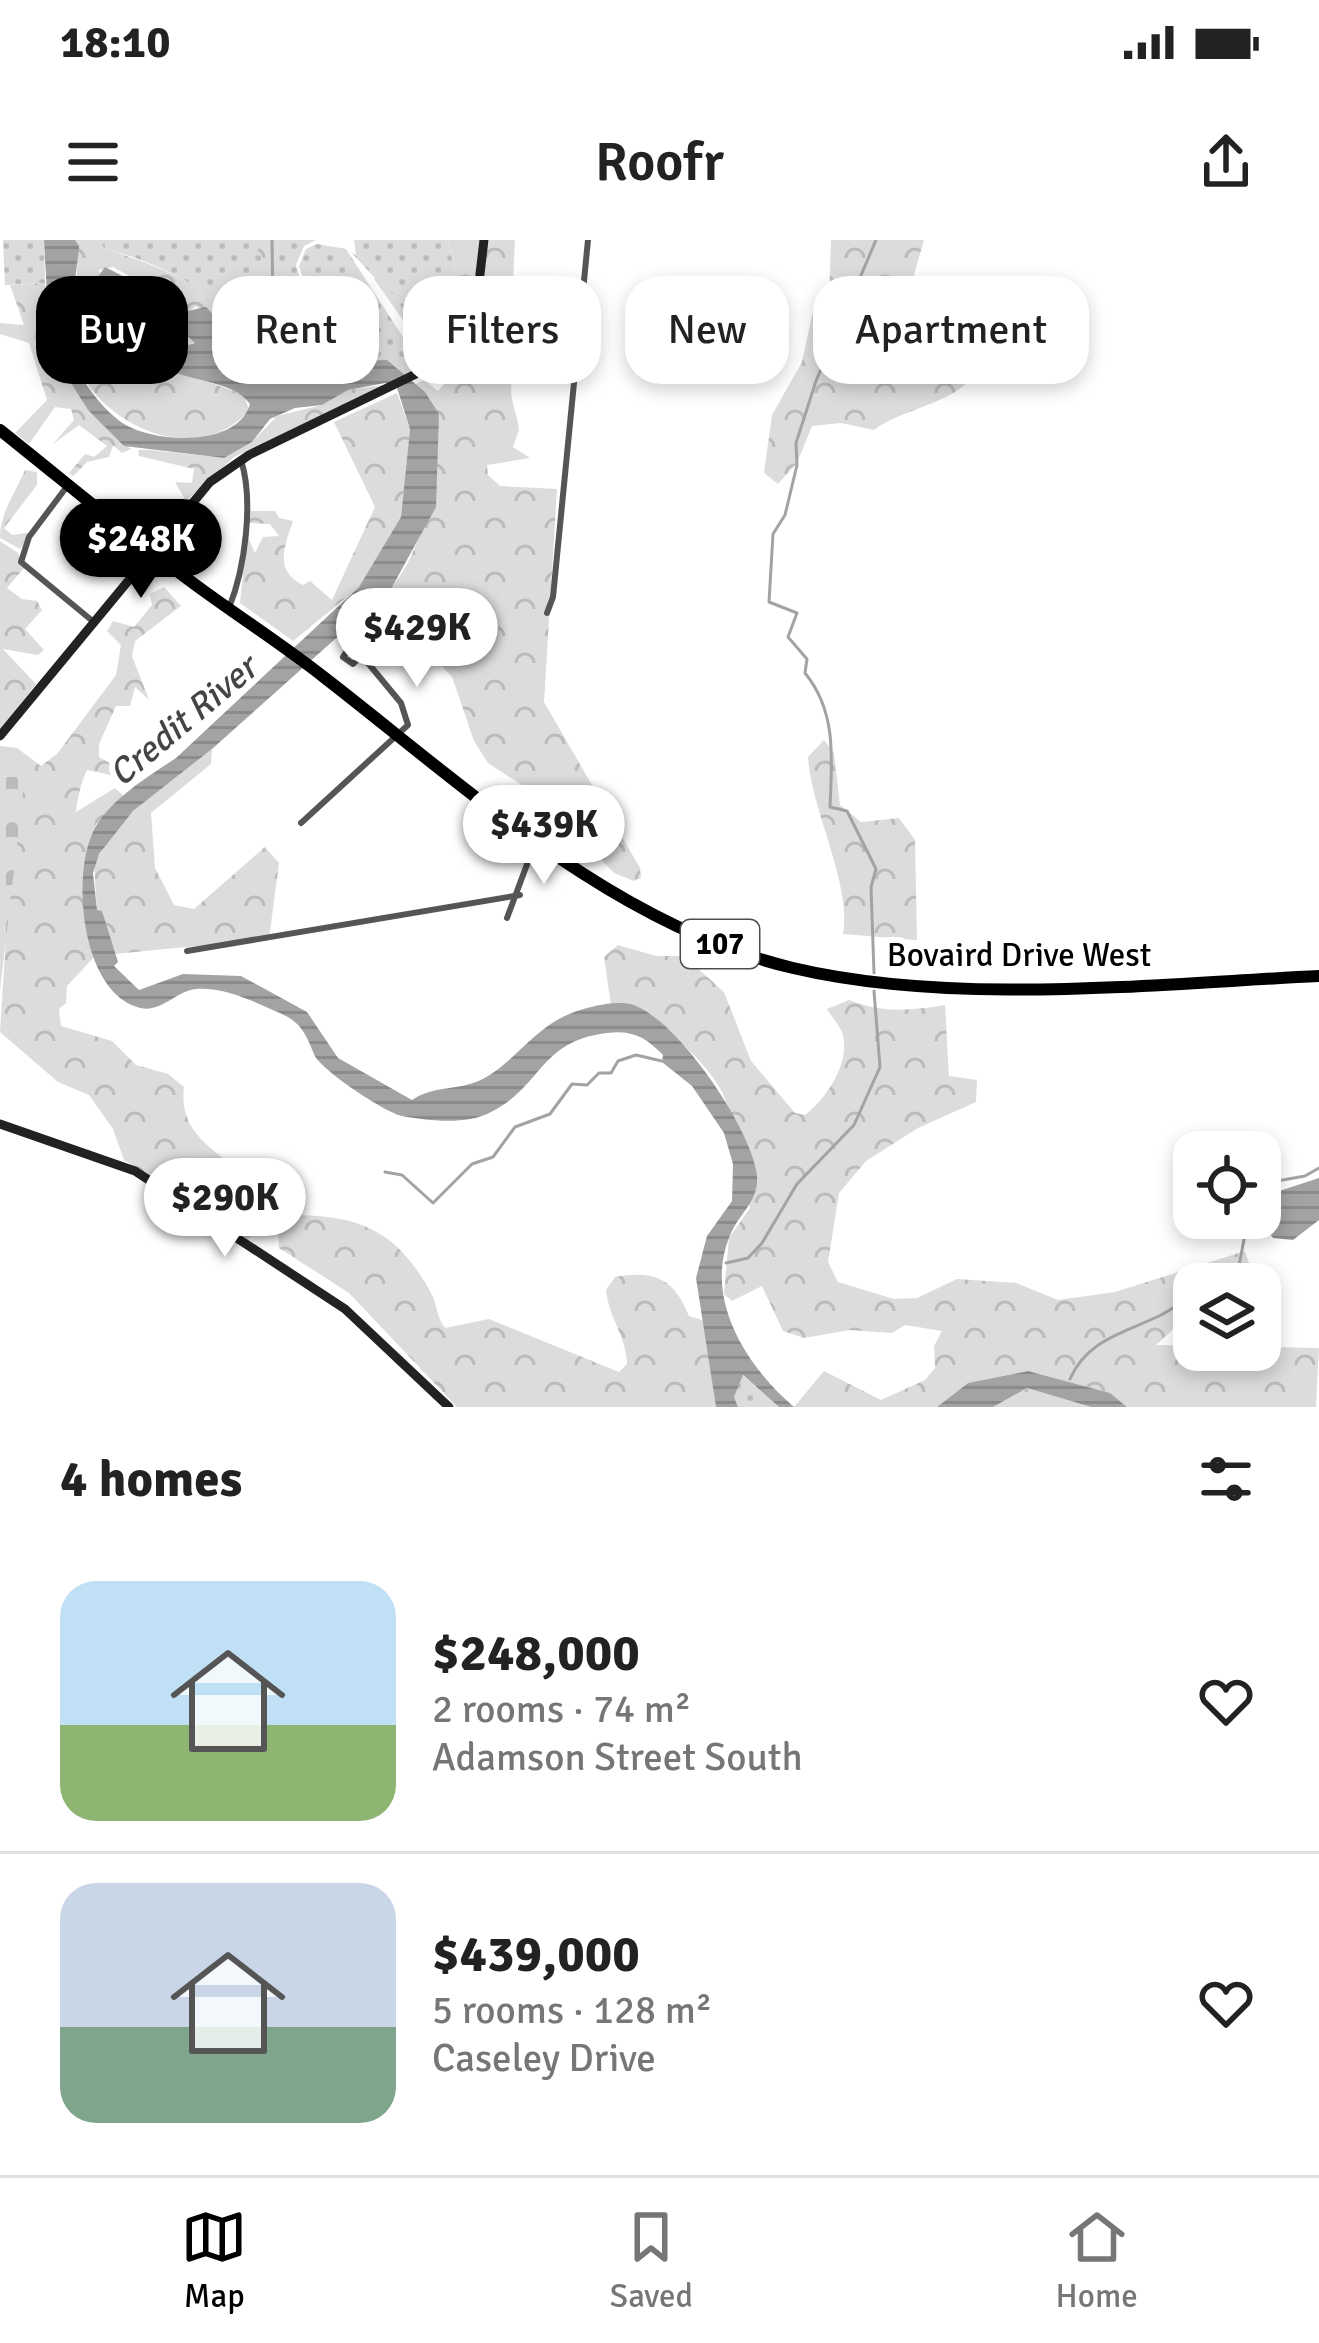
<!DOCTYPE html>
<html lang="en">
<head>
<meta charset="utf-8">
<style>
  body { margin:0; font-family:Signika,sans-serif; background:#f6f6f6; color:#222; height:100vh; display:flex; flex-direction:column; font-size:45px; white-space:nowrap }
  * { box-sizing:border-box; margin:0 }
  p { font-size:39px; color:#767676 }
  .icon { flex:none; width:66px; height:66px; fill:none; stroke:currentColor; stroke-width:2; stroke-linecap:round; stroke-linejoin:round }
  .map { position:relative; height:1167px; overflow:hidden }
  .drawer { display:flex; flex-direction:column; background:#fff; flex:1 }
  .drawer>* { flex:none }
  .guide { position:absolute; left:36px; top:36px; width:1248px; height:108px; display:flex; gap:24px }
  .controls { position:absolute; left:1173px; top:891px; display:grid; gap:24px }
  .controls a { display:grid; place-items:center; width:108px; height:108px; border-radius:24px; background:#fff; box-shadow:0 6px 18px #0003; font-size:60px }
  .price { position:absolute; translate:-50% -102px; padding:0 27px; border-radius:42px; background:#fff; color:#222; font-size:39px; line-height:78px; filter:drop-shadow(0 3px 6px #0008) }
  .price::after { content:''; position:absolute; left:50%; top:72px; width:36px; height:27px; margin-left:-18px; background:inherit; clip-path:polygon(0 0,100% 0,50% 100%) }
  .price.on { background:#000; color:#fff }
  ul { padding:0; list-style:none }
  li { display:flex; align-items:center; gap:36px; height:300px; padding:0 60px }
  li+li { border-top:3px solid #e0e0e0 }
  li span { display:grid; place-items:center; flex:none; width:336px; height:240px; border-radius:36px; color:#555 }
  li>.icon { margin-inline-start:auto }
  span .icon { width:144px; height:144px; fill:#fffc; stroke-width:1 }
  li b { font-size:51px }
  h2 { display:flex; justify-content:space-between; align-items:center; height:144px; padding:0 60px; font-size:51px }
  .chip { padding:0 42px; border-radius:36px; background:#fff; box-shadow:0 6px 18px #0003; font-size:42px; line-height:108px }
  .chip.on { background:#000; color:#fff }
  .status { display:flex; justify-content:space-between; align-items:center; height:84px; padding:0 60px; background:#fff; direction:ltr }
  .status svg { height:33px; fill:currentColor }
  header { display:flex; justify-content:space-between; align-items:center; height:156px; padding:0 60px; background:#fff; font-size:54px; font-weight:600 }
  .dock { display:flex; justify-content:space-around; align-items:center; height:168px; border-top:3px solid #e0e0e0; background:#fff; font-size:33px; color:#767676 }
  .dock a { display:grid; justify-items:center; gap:6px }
  .dock .on { color:#000 }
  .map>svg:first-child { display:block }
</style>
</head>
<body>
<div class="status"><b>18:10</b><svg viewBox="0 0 49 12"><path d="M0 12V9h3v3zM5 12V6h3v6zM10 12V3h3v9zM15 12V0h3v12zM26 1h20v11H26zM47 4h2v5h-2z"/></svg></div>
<header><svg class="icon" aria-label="menu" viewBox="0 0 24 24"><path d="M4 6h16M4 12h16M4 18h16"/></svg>Roofr<svg class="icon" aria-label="share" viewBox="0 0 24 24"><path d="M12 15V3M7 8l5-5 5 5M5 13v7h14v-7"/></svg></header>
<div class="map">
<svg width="1319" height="1167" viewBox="0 0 1319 1167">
  <defs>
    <pattern id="grass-dots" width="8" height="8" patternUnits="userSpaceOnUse" patternTransform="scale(3)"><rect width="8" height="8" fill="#dcdcdc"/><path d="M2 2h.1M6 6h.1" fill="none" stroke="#bbb" stroke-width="1.8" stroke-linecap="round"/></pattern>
    <pattern id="forest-crowns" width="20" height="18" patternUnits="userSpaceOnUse" patternTransform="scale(3)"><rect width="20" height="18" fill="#dcdcdc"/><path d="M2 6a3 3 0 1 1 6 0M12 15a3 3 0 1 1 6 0" fill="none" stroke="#bbb"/></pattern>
    <pattern id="cemetery-stones" width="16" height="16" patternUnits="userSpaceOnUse" patternTransform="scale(3)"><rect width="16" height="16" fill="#dcdcdc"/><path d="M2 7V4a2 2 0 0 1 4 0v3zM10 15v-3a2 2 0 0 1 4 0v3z" fill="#bbb"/></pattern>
    <pattern id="water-rules" width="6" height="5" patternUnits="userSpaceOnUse" patternTransform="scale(3)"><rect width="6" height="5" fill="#a3a3a3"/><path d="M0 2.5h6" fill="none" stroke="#8b8b8b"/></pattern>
  </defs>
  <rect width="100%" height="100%" fill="#fff"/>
  <g fill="url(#grass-dots)">
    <polygon points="3,0 44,0 45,43 5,45"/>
    <path d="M100 0H259L272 46 279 49 277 0H316L304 6 296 25C309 75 334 76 290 124L258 122 255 111 263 113 273 104C226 61 164 22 104 9Z"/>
    <polygon points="354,0 448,0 463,68 456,93 463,95 449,114 429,121 405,71 351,12 356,15"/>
    <path d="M317 4 346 9 423 128 409 137 353 123 315 138 273 139 252 132 255 125 291 127C335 80 315 75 299 26L306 9Z"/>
    <polygon points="742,1135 779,1167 738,1167 734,1157"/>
  </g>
  <g fill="url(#forest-crowns)">
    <path d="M75 0H101L104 9C143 18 281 76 282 123L256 111 252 132 223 110 218 80 195 66 185 78 195 102 188 105 178 93 170 58 113 27 99 30 113 94 128 95 135 107 149 110 160 121 138 128 113 125 129 134 161 125 244 155 249 170C199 230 99 186 76 121 63 87 85 25 75 0Z"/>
    <polygon points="259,0 277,0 280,49 259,42 265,20 258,12"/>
    <polygon points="448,0 481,0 470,80 458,96 463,68"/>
    <path d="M489 0H515L513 42 530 59 578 61 569 81 552 69 519 65 523 95 530 98 529 80 535 79 543 107 525 115 521 134 513 137C507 158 517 170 519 190L513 207 530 218 487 225 488 235 500 246 557 249 544 462 640 628 641 638 634 641 614 633 546 561 488 523 474 501 452 437 379 360C430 314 432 238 439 174L412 146 424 140 438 151C481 107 479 56 489 0Z"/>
    <path d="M831 0H924L910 49 898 130 972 137C950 165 903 168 874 190L841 183 812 186 797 223 778 244 764 233 772 175 802 122 814 66 829 59Z"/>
    <polygon points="380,36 419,92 429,117 374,39"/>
    <polygon points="45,43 50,110 88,170 131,209 122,213 113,205 109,217 87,222 73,236 69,233 85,214 94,217 107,206 79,185 53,204 74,180 71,169 55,167 29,204 15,193 47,160 29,103 0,94 0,83 24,85 10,45"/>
    <polygon points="393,144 234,217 186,261 175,242 192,243 194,229 139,216 138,210 150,210 224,218 252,202 277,176 322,165 348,150"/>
    <path d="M397 153 410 189 401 278 359 347 293 401 240 363 247 295 255 313 263 297 279 296 270 284 248 283 250 271H275L279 278 293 281C285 305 273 331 303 345L310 341 332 360 375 267 334 182Z"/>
    <path d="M25 230 37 232V245L4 288 12 295 33 292 20 309 0 298C0 272 15 254 25 230Z"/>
    <polygon points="0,301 18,313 24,328 7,348 22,359 37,361 42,370 25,389 44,410 38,415 3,409 36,444 0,491"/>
    <path d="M164 347 181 366 135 401 132 416 149 460 135 447 130 466H116L99 504V517L120 529V537L87 530C81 542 77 560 76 572L115 548 125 557 96 584 83 668 94 717 67 746 66 763 59 769 61 786 112 801 136 825 168 834 184 847C178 895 217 911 250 939L271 925 286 931 287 941 274 950 272 969 248 999 124 920 113 889 89 855 58 842 0 792 16 537 0 536V506L17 508 41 526 57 514 116 435 121 405 107 391 113 381 134 387 152 365 150 354Z"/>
    <path d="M824 500 834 513 840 565 861 582 899 578 915 600 917 700 843 694C852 644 811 570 808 517Z"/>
    <polygon points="212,509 211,524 151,573 155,628 174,665 194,669 265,607 279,623 269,699 114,714 102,671 97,672 94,623 107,602 133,571"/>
    <path d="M618 705 656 716H684L724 752 751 821 795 873 805 875C826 859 850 824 843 795 841 787 831 776 827 769L849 760C882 773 910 771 945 765L949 836 977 840 976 862 918 888 866 921 839 953 828 1022 838 1042 894 1059 917 1058 957 1039 1016 1043 1058 1060 1115 1052 1245 1011 1249 1023 1228 1044H1194V1070L1156 1105 1319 1108 1316 1167H1127L1110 1153 1028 1131 968 1143 937 1167H794L824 1131 881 1160 925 1140 935 1128 934 1106 942 1091 905 1085 892 1093 850 1090 804 1098 783 1091 762 1046 732 1061 724 1054 729 998 750 968C742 936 735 875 720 848 702 818 646 762 611 765L604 717Z"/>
    <path d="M289 975C359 975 396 989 431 1053 438 1066 436 1077 445 1088L489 1079 619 1132 627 1124C626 1095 609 1079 606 1050L615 1037C654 1030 674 1038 689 1076L705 1081 716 1167H457L349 1053 279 1008 278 989Z"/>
    <polygon points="1027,1148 1091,1167 993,1167"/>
  </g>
  <polygon fill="url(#cemetery-stones)" points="0,536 16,537 24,544 0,750"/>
  <g fill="url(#water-rules)">
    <path d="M44 0H75L79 6C77 39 65 80 73 115 79 140 101 167 121 182 151 203 237 209 250 164 233 139 182 142 162 125L138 133 106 129 160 121 122 92 103 109 82 85 91 46 105 27 181 66 175 84 188 105 195 103 184 93 188 71 206 67 218 80 223 110C285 169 321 121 387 120L425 152 439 174 436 267 391 349 212 509 133 571 99 614 93 633 97 670 102 671 118 722 114 726 139 750 183 734 241 736 307 772 338 818 412 860C435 844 463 852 488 836 516 819 536 788 567 775 582 768 614 760 630 764 675 775 752 889 757 935 759 960 742 971 732 991 701 1056 746 1126 794 1167H779L743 1135 734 1157 738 1167H716L696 1038 707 996 732 961 733 924 724 893 692 846 662 822 663 815C645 797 633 790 607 793 539 801 544 845 491 872 468 885 428 881 402 876 386 873 319 829 314 814 307 797 302 783 282 774 255 762 225 747 196 749 175 751 160 775 137 767 81 750 71 634 94 590 109 560 149 536 176 518L359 347 401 277 410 189 397 148 385 143 348 150 322 165 295 168 270 179 252 202 224 218 124 206 88 170 50 110Z"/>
    <polygon points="1319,938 1319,980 1293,1000 1273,998 1263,984 1261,957"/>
    <polygon points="1028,1131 1110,1153 1127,1167 1091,1167 1027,1148 993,1167 937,1167 968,1143"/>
  </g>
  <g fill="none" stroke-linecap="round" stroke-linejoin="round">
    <g stroke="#a3a3a3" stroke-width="3">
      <polyline points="215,77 227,57 277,102 297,111"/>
      <polyline points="256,83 273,64 272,0"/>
      <polyline points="304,114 306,125 327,135"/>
      <path d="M874 733 871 647 876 629 847 571 830 567C832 519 837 472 805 433L807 419 788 397 797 373 769 362 773 294 785 275 797 225 796 203 816 141 876 0"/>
      <polyline points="385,932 402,935 433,963 472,924 493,917 515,887 550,874 572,844 587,845 599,833 611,833 618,821 636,815 666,822"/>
      <polyline points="1260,944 1305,936 1319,928"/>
      <polyline points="726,1023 748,1018 762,1003 797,944 854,885 880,827 874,751"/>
      <polyline points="1214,1044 1239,1026 1248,978"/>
      <path d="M1070 1139C1087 1099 1127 1092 1161 1075 1173 1069 1182 1061 1194 1056"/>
    </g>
    <g stroke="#555" stroke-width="6">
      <polyline points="68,245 29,297 21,322 95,383"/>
      <path d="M229 368C245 328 254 261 241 220"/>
      <polyline points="547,373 553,357 588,0"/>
      <polyline points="301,583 408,485 401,463 358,411 349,408 343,417 353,424 360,417"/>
      <polyline points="507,678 535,603"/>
      <polyline points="187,711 520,655"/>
    </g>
    <g stroke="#222" stroke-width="9">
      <polyline points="0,496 210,242 249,215 453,116 474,85 484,0"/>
      <polyline points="0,884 135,931 345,1069 449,1167"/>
    </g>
    <path stroke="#000" stroke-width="12" d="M0 190C64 241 127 294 193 343 236 375 282 404 325 438 467 548 615 686 793 728 954 766 1154 744 1319 736"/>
  </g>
  <g text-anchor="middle" stroke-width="12" stroke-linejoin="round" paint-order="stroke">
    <rect fill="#fff" stroke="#4c4c4c" stroke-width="3" x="681" y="680" width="78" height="48" rx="9"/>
    <g font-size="30" font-weight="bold" fill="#000">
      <text x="720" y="714">107</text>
    </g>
    <g font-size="33" fill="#000" stroke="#fff">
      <text x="1019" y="726">Bovaird Drive West</text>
    </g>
    <g font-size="36" font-style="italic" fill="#444" stroke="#fff">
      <text transform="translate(182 480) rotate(-40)" y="13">Credit River</text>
    </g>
  </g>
</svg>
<div class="controls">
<a><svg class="icon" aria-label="locate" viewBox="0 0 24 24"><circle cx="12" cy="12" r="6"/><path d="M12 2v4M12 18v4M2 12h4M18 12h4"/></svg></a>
<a><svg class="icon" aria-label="layers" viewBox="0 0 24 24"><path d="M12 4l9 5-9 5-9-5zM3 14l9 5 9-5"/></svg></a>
</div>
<b class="price on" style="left:141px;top:361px">$248K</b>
<b class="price" style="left:417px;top:450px">$429K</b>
<b class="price" style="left:544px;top:647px">$439K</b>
<b class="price" style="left:225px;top:1020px">$290K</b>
<div class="guide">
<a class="chip on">Buy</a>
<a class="chip">Rent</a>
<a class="chip">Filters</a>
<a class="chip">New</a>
<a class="chip">Apartment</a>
</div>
</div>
<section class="drawer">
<h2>4 homes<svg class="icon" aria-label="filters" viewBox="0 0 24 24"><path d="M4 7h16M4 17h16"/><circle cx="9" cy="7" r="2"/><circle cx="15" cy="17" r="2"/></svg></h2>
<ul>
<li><span style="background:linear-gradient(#bfe0f5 60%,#8fb573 0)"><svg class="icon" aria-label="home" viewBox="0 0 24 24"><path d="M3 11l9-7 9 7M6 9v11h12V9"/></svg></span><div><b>$248,000</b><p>2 rooms · 74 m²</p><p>Adamson Street South</p></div><svg class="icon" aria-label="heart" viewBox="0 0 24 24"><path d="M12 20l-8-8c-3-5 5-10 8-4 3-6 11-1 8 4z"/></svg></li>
<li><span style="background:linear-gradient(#c9d6e8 60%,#7fa58c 0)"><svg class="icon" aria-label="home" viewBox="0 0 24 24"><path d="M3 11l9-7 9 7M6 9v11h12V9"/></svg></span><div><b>$439,000</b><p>5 rooms · 128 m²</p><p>Caseley Drive</p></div><svg class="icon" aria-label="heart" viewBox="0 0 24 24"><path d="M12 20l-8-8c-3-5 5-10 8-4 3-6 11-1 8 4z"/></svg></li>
</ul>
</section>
<nav class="dock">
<a class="on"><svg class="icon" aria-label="map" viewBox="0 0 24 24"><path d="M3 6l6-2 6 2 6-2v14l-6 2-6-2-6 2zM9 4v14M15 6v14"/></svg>Map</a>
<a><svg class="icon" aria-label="saved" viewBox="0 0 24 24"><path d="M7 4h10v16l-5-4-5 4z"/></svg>Saved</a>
<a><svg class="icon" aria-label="home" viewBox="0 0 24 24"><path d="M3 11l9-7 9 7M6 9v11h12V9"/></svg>Home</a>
</nav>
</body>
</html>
